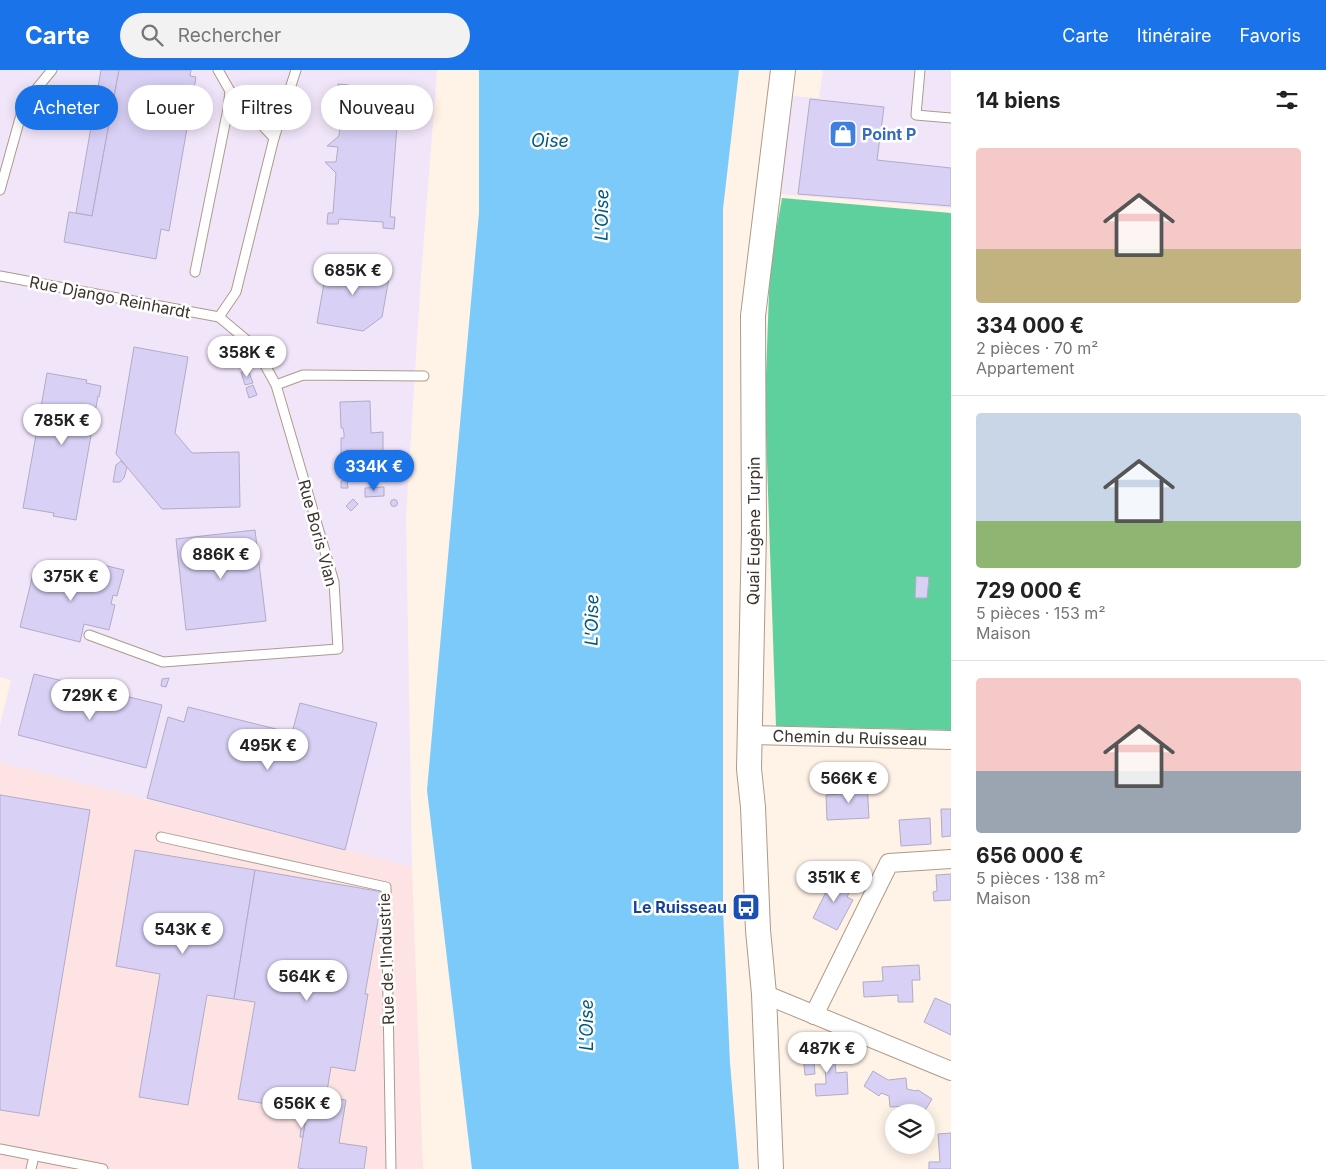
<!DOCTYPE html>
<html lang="fr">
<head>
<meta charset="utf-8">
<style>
  body { margin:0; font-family:Inter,sans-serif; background:#f2f2f2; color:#222; height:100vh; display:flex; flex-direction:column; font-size:19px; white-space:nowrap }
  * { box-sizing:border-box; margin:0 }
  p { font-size:16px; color:#767676 }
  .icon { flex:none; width:28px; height:28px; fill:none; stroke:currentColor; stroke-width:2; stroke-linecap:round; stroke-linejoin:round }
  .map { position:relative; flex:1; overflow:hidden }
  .drawer { display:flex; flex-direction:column; background:#fff; width:375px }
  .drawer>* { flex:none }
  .top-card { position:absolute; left:15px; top:15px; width:475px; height:45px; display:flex; gap:10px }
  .fabs { position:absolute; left:885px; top:1034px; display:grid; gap:10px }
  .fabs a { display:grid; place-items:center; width:50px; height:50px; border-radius:50%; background:#fff; box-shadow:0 2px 12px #0003; font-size:25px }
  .price { position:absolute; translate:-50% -42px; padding:0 11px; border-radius:18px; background:#fff; color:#222; font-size:16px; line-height:32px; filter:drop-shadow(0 1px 2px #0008) }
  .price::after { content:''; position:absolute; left:50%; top:30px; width:15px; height:11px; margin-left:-8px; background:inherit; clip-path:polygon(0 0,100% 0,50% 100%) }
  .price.selected { background:#1a73e8; color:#fff }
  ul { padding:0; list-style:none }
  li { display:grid; align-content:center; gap:10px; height:265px; padding:0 25px }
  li+li { border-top:1px solid #e0e0e0 }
  li span { display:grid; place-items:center; height:155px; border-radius:5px; color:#555 }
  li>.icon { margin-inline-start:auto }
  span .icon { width:90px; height:90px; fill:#fffc; stroke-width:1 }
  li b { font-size:21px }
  h2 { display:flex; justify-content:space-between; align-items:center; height:60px; padding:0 25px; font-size:21px }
  .tag { padding:0 18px; border-radius:22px; background:#fff; box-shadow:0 2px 12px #0003; font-size:18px; line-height:45px }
  .tag.selected { background:#1a73e8; color:#fff }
  header { display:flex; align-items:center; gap:30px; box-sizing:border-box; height:70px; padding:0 25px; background:#1a73e8; color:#fff }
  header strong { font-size:24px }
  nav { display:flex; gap:28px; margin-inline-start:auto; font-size:18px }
  .search { width:350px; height:45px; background:#f2f2f2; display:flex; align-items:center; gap:12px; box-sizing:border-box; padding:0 18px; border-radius:28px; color:#767676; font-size:19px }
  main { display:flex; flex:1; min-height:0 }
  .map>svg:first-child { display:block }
</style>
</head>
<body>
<header>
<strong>Carte</strong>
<div class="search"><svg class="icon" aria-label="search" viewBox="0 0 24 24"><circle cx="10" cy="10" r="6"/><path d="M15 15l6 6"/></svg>Rechercher</div>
<nav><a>Carte</a><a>Itinéraire</a><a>Favoris</a></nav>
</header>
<main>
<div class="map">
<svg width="951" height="1099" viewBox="0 0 951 1099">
  <rect width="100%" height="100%" fill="#fff2e7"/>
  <g fill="#f1e5fa">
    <polygon points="0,0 437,0 421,206 406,446 412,797 0,692 0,655 11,610 0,607"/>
    <polygon points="823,0 951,0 951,138 779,124 791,26 819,28"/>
  </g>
  <polygon fill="#fee3e4" points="0,692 412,797 423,1099 0,1099"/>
  <polygon fill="#5dd09d" points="782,128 951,143 951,660 776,656 765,334 770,195"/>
  <polygon fill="#7bcafa" points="479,0 739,0 723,139 723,840 730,993 739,1099 472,1099 427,720 479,143"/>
  <g fill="#d9d0f5" stroke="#b1acc4">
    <polygon points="101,0 119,0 92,146 76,143"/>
    <polygon points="119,0 191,0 190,6 196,7 169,161 161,159 156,189 64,172 69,142 92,146"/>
    <polygon points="338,14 349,15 348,20 393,23 393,18 405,19 403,30 399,30 390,147 395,147 394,159 383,158 383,152 339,149 338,154 327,154 328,143 333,143 336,103 325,92 336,92 338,77 327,76 339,66 342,26 337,26"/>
    <polygon points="810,29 884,37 877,90 951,98 951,136 798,124"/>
    <polygon points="328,191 390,202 382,247 363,261 317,253"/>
    <polygon points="134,277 188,287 175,363 192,383 239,382 240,437 162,439 116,384"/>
    <polygon points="248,300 253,313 245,315 241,302"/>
    <polygon points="47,303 87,310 86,313 101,316 99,327 98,326 76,450 53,446 54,443 23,438"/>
    <polygon points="253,315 257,325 249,328 246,318"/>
    <polygon points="370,331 371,363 383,362 383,390 341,391 341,368 344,368 344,363 343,358 341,358 340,332"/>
    <polygon points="121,391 127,397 124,408 120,412 113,412 116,395"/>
    <polygon points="387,397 395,397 396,409 387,410"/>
    <polygon points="347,410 348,418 341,418 341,411"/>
    <polygon points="384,417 384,426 365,427 365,418"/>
    <polygon points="353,429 358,434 351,441 346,436"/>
    <circle cx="394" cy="433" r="3.5"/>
    <polygon points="255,460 266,551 186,560 176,469"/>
    <polygon points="99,494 124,500 117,526 113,525 111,534 115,535 109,560 84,554 80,572 20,557 35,496 95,511"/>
    <polygon points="916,506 929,507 927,528 915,528"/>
    <polygon points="34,604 162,635 146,698 18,665"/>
    <polygon points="169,608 166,617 161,616 162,609"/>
    <polygon points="300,633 377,653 345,780 147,728 168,647 184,652 188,637 292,663"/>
    <polygon points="867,711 869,748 827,750 826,725 856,723 855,712"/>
    <polygon points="0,725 90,740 39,1046 0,1040"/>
    <polygon points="941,739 951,739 951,766 942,767"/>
    <polygon points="930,748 931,774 901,776 899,750"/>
    <polygon points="135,780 255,800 234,929 207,925 188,1035 139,1027 160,904 116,896"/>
    <polygon points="255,800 383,822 365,924 368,924 355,1001 331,997 326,1027 346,1030 339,1073 367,1077 364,1099 304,1099 298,1098 307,1041 238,1029 255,932 234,929"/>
    <polygon points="951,804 951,830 934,831 933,822 937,821 936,805"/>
    <polygon points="829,805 852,817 847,827 853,830 837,860 813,848 828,818 824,815"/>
    <polygon points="919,895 920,910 912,910 913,932 898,932 898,925 864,927 863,912 883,911 882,897"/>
    <polygon points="935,928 951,935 951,965 924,952"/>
    <polygon points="834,981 836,1003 847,1002 848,1024 816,1026 815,1014 826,1014 825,993 814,993 815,1004 805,1005 803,983"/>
    <polygon points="873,1001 888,1010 906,1008 907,1019 916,1021 918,1020 932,1029 924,1042 920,1042 909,1036 890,1037 889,1026 881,1023 879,1026 864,1016"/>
    <polygon points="302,1051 305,1052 303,1067 300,1067"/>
    <polygon points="951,1063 951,1099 929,1099 929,1092 940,1092 938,1064"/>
  </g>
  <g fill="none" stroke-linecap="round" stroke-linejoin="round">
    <defs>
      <g id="service">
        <polyline points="218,0 230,21 274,68"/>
        <polyline points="920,0 916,45 951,48"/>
        <polyline points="0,120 24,34 52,0"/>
        <polyline points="195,202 228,39 230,21"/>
        <polyline points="0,206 219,247"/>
        <polyline points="276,315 303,305 424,306"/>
        <polyline points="89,565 163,592 338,579 334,512 276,315 255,277 219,247 236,222 274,68 296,0"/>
        <polyline points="161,767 386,817 391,1099"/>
        <polyline points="0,1079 103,1099"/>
        <polyline points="31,1099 34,1086"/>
      </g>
      <g id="minor">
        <path id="s1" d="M749 665 951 670"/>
        <polyline points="764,924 951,1001"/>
        <polyline points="814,945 889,793 951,789"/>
      </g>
      <g id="secondary">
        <path id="s2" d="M771 1099 764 924 758 860 753 737 749 699 754 461 753 246 783 0"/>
      </g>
    </defs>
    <use href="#service" stroke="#ae9a89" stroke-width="11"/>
    <use href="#minor" stroke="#ae9a89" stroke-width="20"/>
    <use href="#secondary" stroke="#ae9a89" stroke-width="26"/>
    <use href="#service" stroke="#fff" stroke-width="9"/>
    <use href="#minor" stroke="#fff" stroke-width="18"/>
    <use href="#secondary" stroke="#fff" stroke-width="24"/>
  </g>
  <defs>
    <symbol id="shop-square" viewBox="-11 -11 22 22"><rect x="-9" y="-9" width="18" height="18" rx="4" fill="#3f7fe0" stroke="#fff"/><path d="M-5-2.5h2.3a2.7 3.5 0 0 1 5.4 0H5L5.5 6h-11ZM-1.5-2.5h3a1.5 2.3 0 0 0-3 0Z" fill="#fff"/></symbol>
    <symbol id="bus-square" viewBox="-11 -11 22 22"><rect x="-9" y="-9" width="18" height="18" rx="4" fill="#1a4fb4" stroke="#fff"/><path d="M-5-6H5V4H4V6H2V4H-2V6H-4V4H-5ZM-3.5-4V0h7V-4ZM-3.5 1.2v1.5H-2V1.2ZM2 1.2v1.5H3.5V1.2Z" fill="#fff"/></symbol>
  </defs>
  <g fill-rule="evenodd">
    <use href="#shop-square" x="827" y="48" width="32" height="32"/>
    <use href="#bus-square" x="730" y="821" width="32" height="32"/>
  </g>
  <g text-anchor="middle" stroke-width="5" stroke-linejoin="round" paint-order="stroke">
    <g font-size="16" font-weight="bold" fill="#366cbe" stroke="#fff" text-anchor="start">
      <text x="862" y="70">Point P</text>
    </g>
    <g font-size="16" fill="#3b332c" stroke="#fff">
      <text transform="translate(110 227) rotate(11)" y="6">Rue Django Reinhardt</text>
      <text dy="6" stroke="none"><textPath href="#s2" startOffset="639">Quai Eugène Turpin</textPath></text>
      <text transform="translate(318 463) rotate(75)" y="6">Rue Boris Vian</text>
      <text dy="6" stroke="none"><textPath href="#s1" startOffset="101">Chemin du Ruisseau</textPath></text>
      <text transform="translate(386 889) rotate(-92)" y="6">Rue de l'Industrie</text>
    </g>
    <g font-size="16" font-weight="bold" fill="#164399" stroke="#fff" text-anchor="end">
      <text x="727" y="843">Le Ruisseau</text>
    </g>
    <g font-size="18" font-style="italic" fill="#005980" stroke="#fff">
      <text x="550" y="77">Oise</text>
      <text transform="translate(602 145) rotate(-89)" y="6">L'Oise</text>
      <text transform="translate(592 550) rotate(-89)" y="6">L'Oise</text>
      <text transform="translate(587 955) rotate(-90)" y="6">L'Oise</text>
    </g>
  </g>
</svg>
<div class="fabs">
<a><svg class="icon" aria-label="layers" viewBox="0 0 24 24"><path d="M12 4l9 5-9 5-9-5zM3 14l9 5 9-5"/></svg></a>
</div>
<b class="price" style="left:353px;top:226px">685K €</b>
<b class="price" style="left:247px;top:308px">358K €</b>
<b class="price" style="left:62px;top:376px">785K €</b>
<b class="price selected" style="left:374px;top:422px">334K €</b>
<b class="price" style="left:221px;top:510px">886K €</b>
<b class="price" style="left:71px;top:532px">375K €</b>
<b class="price" style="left:90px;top:651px">729K €</b>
<b class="price" style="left:268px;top:701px">495K €</b>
<b class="price" style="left:849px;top:734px">566K €</b>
<b class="price" style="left:834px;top:833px">351K €</b>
<b class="price" style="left:183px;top:885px">543K €</b>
<b class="price" style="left:307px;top:932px">564K €</b>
<b class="price" style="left:827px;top:1004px">487K €</b>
<b class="price" style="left:302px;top:1059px">656K €</b>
<div class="top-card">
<a class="tag selected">Acheter</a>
<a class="tag">Louer</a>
<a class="tag">Filtres</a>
<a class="tag">Nouveau</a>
</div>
</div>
<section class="drawer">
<h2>14 biens<svg class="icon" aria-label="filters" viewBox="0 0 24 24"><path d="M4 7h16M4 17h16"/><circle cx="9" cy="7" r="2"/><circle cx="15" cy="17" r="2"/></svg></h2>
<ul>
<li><span style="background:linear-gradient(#f6c9c9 65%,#c2b280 0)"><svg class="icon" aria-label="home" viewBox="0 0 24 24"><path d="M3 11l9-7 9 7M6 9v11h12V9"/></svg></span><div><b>334 000 €</b><p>2 pièces · 70 m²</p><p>Appartement</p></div></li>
<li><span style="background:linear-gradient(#c9d6e8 70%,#8fb573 0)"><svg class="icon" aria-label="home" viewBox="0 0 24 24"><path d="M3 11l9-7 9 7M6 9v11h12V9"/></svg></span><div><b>729 000 €</b><p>5 pièces · 153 m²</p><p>Maison</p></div></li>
<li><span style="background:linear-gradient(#f6c9c9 60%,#9aa5b1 0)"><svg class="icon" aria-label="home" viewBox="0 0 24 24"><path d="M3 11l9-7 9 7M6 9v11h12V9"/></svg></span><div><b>656 000 €</b><p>5 pièces · 138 m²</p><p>Maison</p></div></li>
</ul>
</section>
</main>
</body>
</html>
